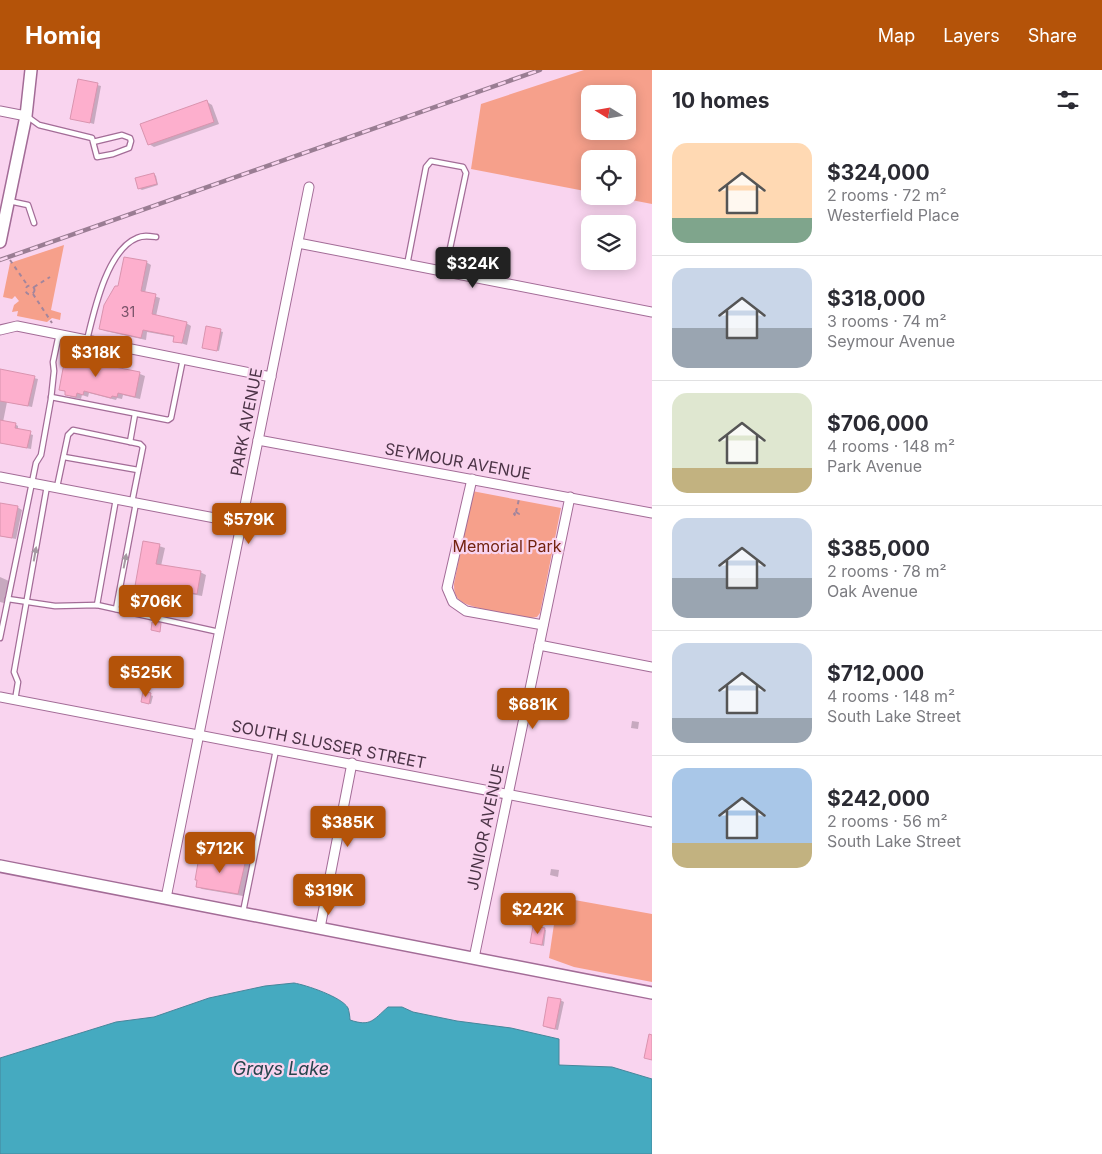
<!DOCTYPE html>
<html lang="en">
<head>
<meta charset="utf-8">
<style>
  body { margin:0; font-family:Inter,sans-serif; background:#f7f7f7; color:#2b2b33; height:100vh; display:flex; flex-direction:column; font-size:19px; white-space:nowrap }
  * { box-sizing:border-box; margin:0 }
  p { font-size:16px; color:#7c7c81 }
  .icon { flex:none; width:28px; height:28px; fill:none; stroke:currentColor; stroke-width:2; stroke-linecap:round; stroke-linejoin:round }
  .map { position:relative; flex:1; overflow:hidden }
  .drawer { display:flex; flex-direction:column; background:#fff; width:450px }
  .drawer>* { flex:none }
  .needle { width:32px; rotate:281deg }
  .controls { position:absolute; left:581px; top:15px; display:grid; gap:10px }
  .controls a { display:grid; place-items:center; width:55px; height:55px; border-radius:10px; background:#fff; box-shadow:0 2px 12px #0003; font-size:25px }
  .price { position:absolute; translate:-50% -42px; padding:0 11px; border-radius:5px; background:#b45309; color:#fff; font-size:16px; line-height:32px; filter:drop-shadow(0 1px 2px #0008) }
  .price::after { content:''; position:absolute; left:50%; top:30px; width:15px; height:11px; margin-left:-8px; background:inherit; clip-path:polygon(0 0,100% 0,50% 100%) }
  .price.active { background:#222; color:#fff }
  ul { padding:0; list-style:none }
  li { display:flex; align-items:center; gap:15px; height:125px; padding:0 20px }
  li+li { border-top:1px solid #e1e1e2 }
  li span { display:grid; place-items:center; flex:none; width:140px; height:100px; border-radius:15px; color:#555 }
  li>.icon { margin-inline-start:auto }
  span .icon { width:60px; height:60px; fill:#fffc; stroke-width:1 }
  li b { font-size:21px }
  h2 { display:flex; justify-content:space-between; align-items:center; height:60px; padding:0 20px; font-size:21px }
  header { display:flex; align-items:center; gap:30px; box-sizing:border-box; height:70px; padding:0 25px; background:#b45309; color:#fff }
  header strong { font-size:24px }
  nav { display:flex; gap:28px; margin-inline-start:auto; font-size:18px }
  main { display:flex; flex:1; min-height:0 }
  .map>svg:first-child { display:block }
</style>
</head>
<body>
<header>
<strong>Homiq</strong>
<nav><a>Map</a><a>Layers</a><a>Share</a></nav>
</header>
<main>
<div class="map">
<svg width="652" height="1084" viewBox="0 0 652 1084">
  <rect width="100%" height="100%" fill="#f9d4ef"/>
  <g fill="#f6a08b" fill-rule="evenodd">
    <path d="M584 0H652V134L611 126H628V89H590V122L471 99 481 34ZM590 24H628V61H590Z"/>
    <polygon points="64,175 51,240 61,243 60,250 52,248 47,252 17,246 18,241 12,242 14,235 19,231 15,226 12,229 3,227 10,193"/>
    <path d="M472 421 561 438 540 543 537 547 531 548C517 545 470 539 461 531 455 527 454 521 454 514Z"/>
    <polygon points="558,827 652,844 652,912 574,897 549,888"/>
  </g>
  <path fill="#45aac0" stroke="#47869b" d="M294 913C306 915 342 927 348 938 349 941 350 947 350 950 371 957 373 950 388 937H402L413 942 457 951 511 958 559 969V995L612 997 652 1009V1084H0V988L116 952 154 947 209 928 265 916Z"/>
  <g fill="#0003">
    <polygon points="79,10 101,16 94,54 72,48"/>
    <polygon points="207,32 212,35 219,54 154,77 149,74"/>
    <polygon points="154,104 156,106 158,115 142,120 140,119"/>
    <polygon points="146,192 151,195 145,223 160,228 156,246 186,253 191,256 187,275 174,271 175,267 147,262 146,270 105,261 101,259 119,218"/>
    <polygon points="207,258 223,262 219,281 206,278"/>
    <polygon points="69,281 90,289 95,292 95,294 140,304 145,306 140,329 123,325 122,329 117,328 116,330 89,323 88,327 82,325 81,329 71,327 66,324 66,322 60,319"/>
    <polygon points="0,300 38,309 32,337 7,332 3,352 15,354 18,356 18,360 33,365 31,379 0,373"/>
    <polygon points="0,434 17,437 22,440 16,469 0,466"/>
    <polygon points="510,470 513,474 513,476 509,476 507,472"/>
    <polygon points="159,476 165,478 161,496 200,502 206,505 202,526 174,521 173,526 148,522 136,516"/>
    <polygon points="0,507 9,511 4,533 0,532"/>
    <polygon points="150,590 152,591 150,603 138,601 140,592"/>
    <polygon points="144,623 153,626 151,634 142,632"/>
    <polygon points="632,651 639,652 638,659 631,658"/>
    <polygon points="245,791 251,793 243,826 202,819 197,816 216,792"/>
    <polygon points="551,799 559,800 558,807 550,805"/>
    <polygon points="554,829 556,830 553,850 545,849"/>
    <polygon points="544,859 546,860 544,876 531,873"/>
    <polygon points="560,930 564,932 558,960 548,958 544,956"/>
  </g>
  <g fill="#fdafcd" stroke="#da94af">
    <polygon points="78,9 98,13 90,53 70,49"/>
    <polygon points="207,30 214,52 148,75 140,54"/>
    <polygon points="154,103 157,114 138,119 135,108"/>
    <polygon points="124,187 147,191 141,221 156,224 152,244 187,252 182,273 173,272 174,266 143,260 141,268 99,259 104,235 115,216 118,216"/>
    <polygon points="206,256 221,259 217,281 202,278"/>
    <polygon points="69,279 72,283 91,288 90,292 140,302 135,327 118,323 117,327 112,326 111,328 84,321 83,325 77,323 76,327 65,325 65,321 59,320 65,288 63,284"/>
    <polygon points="0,299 35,306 28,336 0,331"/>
    <polygon points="0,350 16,353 15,358 31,361 27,378 0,373"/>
    <polygon points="0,433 18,436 12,468 0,466"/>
    <polygon points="143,471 160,474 156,494 201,501 197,524 169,519 168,524 141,520 141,517 135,516"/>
    <polygon points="152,552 161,553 160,562 151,560"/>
    <polygon points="139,587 151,589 148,603 125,598 126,589 139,591"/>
    <polygon points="143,621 151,623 149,634 141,632"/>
    <polygon points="217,784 246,789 238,824 196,817 197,810 195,810 199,787 215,790"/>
    <polygon points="546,826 555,828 551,850 542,848"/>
    <polygon points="533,856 545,858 542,875 530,873"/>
    <polygon points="548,927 561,929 555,959 543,956"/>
    <polygon points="649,964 652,965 652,990 644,988"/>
  </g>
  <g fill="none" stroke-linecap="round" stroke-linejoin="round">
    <defs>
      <g id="service">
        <polyline points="28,47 39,55 92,68 97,87 113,84 129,78 131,71 130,68 122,65 93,72"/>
        <polyline points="9,131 28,135 34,153"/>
        <polyline points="407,195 426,97 431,91 463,97 466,103 445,202"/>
        <path d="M87 270C94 241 107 180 137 168 143 165 149 166 156 167"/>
        <polyline points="51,327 168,350 171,348 183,289"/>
        <polyline points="130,372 135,344"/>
        <polyline points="64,387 138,400"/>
        <polyline points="57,417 68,365 73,360 140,374 143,377 132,432"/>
        <polyline points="8,529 55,536 97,535 219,562"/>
        <polyline points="97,535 116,429"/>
        <polyline points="116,539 136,433"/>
        <polyline points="0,568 36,393 41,385 51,329 54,301 53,292 59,264"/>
        <polyline points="15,630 18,612 14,602 47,416"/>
        <polyline points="243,842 276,680"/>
      </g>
      <g id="minor">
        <polyline points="0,41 26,46"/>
        <polyline points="298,173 652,242"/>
        <polyline points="0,260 17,256 271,307"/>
        <polyline points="258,370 652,443"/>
        <polyline points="0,407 241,453"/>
        <polyline points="472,409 447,518 453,532 466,541 543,555"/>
        <polyline points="539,575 652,597"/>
        <polyline points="0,627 652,752"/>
        <polyline points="166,828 309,117"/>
        <polyline points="320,858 352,693"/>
        <polyline points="474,888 570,427"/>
      </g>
      <g id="tertiary">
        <polyline points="0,172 26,46 31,0"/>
        <polyline points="0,796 652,923"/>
      </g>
    </defs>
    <use href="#service" stroke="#a36c97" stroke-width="7"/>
    <use href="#minor" stroke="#a36c97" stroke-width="11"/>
    <use href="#tertiary" stroke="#a36c97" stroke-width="14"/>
    <g stroke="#a3859c" stroke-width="2" stroke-dasharray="4 4" stroke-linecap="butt">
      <polyline points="10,190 28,216"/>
      <circle cx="30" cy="220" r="4.5"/>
      <polyline points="34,217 50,207"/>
      <polyline points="33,224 52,253"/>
      <polygon points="516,442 519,444 516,446 514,444"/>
      <polyline points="516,442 519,429"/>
    </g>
    <use href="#service" stroke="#fff" stroke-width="4.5"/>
    <use href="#minor" stroke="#fff" stroke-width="9"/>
    <use href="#tertiary" stroke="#fff" stroke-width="11"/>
    <defs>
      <polyline id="rail" points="0,190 540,0"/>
    </defs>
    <use href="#rail" stroke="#9a7d93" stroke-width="4.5"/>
    <use href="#rail" stroke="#f9d4ef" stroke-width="2.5" stroke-dasharray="8" stroke-linecap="butt"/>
  </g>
  <defs><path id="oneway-solid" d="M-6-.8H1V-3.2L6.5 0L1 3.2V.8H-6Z" transform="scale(1.25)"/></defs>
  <g fill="#a599a2">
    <use href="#oneway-solid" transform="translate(35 484) rotate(-80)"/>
    <use href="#oneway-solid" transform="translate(125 491) rotate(-79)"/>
  </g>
  <g text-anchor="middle" stroke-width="4.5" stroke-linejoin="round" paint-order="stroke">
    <g font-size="14" fill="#785268">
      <text x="128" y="247">31</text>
    </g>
    <g font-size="16" fill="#4b3346" stroke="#f9d4ef">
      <text transform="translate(246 352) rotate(-79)" y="6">PARK AVENUE</text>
      <text transform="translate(458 391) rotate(10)" y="6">SEYMOUR AVENUE</text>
      <text transform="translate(329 674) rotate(11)" y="6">SOUTH SLUSSER STREET</text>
      <text transform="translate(485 757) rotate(-78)" y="6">JUNIOR AVENUE</text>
    </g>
    <g font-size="16" fill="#72230f" stroke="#f9d4ef">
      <text x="507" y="482">Memorial Park</text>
    </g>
    <g font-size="18" font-style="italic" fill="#26444c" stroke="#f9d4ef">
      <text x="281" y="1005">Grays Lake</text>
    </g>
  </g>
</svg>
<div class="controls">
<a><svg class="needle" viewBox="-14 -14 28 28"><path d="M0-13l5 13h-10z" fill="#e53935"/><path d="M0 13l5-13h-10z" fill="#7c7c81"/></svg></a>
<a><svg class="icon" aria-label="locate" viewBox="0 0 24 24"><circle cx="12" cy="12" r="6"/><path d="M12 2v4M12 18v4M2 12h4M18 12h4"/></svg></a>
<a><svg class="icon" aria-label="layers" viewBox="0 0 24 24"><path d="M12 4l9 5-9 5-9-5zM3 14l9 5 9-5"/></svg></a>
</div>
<b class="price active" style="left:473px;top:219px">$324K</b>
<b class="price" style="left:96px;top:308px">$318K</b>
<b class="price" style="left:249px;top:475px">$579K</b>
<b class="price" style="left:156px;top:557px">$706K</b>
<b class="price" style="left:146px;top:628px">$525K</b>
<b class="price" style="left:533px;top:660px">$681K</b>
<b class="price" style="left:348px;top:778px">$385K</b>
<b class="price" style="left:220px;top:804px">$712K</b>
<b class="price" style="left:329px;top:846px">$319K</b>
<b class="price" style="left:538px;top:865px">$242K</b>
</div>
<section class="drawer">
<h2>10 homes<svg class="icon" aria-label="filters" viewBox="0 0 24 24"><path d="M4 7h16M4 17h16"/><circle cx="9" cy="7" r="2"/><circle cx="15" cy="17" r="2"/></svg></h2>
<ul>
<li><span style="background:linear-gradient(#ffd9b3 75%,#7fa58c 0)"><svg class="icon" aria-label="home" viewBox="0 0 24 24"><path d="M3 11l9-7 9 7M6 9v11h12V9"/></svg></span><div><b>$324,000</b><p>2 rooms · 72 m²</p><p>Westerfield Place</p></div></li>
<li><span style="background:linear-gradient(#c9d6e8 60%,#9aa5b1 0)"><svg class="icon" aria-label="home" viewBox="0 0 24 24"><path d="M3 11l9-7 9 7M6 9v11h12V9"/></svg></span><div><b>$318,000</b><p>3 rooms · 74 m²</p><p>Seymour Avenue</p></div></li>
<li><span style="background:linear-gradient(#dfe7d0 75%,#c2b280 0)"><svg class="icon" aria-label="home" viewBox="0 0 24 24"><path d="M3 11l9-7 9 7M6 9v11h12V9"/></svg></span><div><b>$706,000</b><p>4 rooms · 148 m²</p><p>Park Avenue</p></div></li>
<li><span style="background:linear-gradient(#c9d6e8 60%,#9aa5b1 0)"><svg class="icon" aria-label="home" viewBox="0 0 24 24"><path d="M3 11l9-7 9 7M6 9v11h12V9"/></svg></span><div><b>$385,000</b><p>2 rooms · 78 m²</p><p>Oak Avenue</p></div></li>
<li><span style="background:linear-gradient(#c9d6e8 75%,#9aa5b1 0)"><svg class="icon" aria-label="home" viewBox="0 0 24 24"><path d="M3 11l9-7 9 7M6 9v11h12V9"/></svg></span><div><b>$712,000</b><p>4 rooms · 148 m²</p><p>South Lake Street</p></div></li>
<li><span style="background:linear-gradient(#a9c7e8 75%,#c2b280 0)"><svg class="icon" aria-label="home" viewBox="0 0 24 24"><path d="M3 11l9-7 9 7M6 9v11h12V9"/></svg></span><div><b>$242,000</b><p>2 rooms · 56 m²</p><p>South Lake Street</p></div></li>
</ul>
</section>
</main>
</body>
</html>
